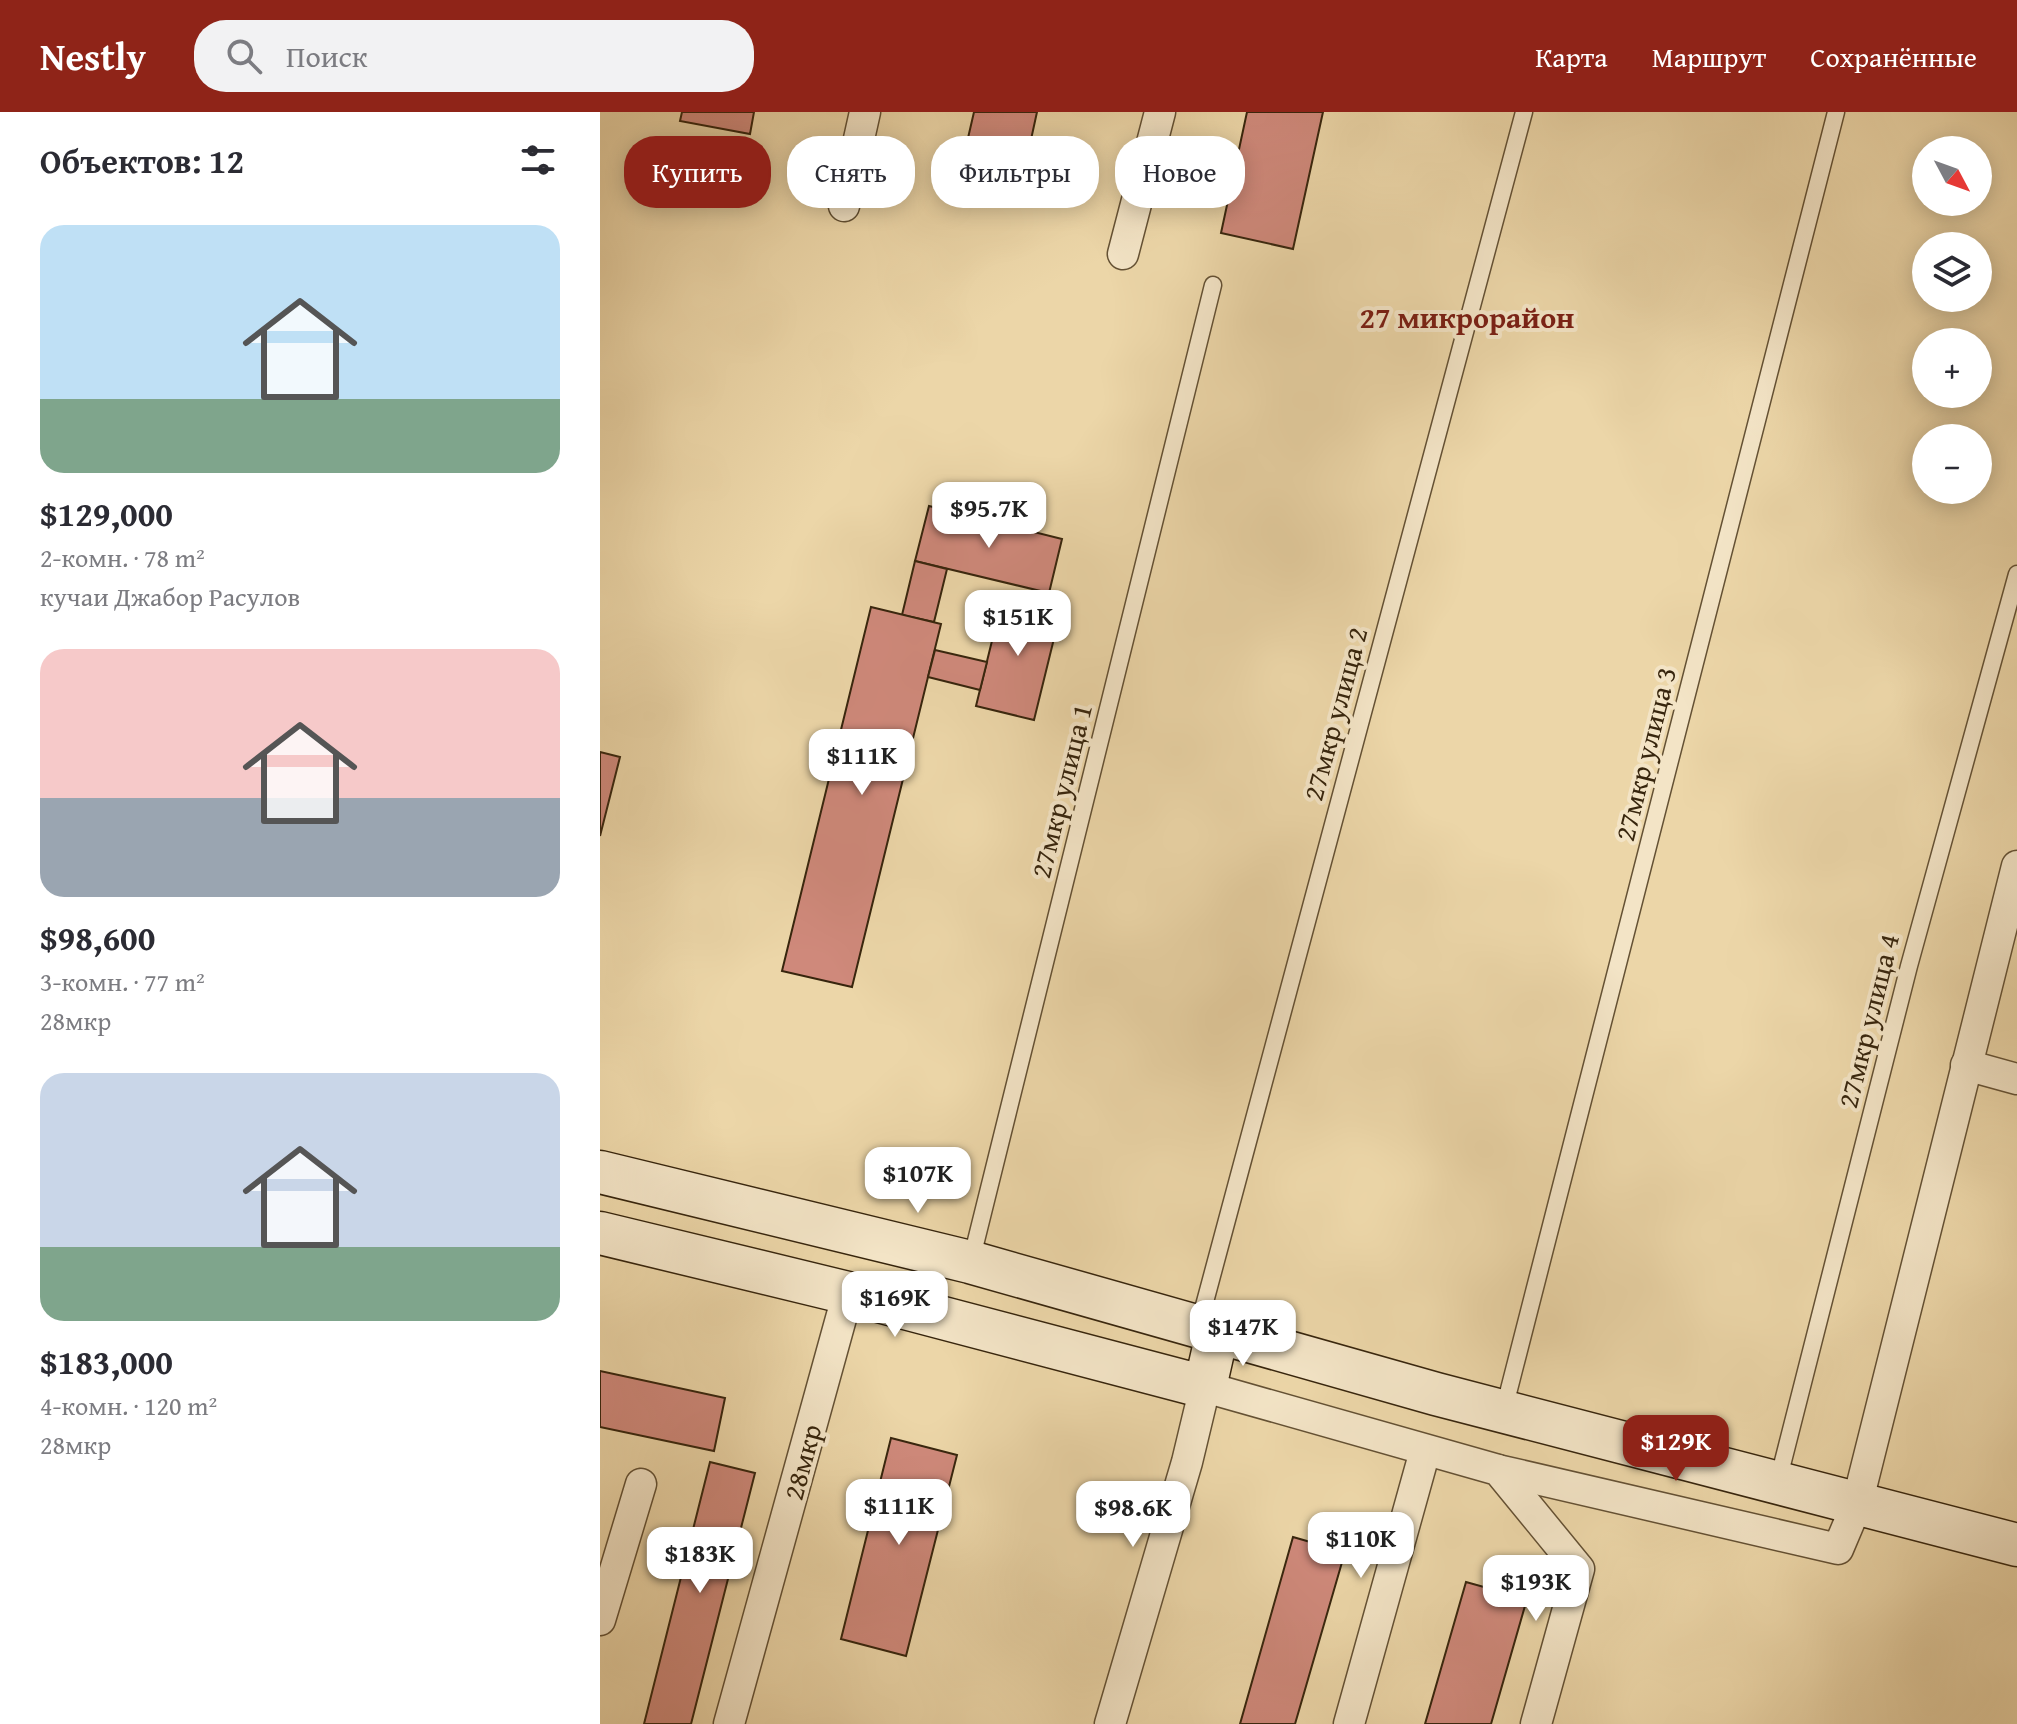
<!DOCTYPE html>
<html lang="ru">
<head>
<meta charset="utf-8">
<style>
  body { margin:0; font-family:"Gentium Book Plus",serif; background:#f2f2f3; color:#2b2b33; height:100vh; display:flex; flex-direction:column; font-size:30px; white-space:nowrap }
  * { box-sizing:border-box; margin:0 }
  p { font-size:26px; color:#7c7c81 }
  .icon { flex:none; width:44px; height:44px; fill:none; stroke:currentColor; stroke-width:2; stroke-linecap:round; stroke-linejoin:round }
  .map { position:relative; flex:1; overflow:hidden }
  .panel { display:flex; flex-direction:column; background:#fff; width:600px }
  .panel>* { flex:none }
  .guide { position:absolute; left:24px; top:24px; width:760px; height:72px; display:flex; gap:16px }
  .needle { width:52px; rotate:131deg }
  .controls { position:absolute; left:1312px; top:24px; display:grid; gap:16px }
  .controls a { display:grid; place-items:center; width:80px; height:80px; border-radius:50%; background:#fff; box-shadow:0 4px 20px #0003; font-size:40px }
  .price { position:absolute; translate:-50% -68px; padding:0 18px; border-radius:16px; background:#fff; color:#222; font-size:26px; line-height:52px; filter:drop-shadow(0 2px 4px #0008) }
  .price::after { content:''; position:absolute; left:50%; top:48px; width:24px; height:18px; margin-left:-12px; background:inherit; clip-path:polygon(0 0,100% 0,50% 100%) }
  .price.current { background:#8f2418; color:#fff }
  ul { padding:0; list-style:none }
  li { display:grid; align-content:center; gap:16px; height:424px; padding:0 40px }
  li span { display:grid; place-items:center; height:248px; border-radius:24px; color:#555 }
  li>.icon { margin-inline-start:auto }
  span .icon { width:144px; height:144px; fill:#fffc; stroke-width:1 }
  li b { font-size:34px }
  h2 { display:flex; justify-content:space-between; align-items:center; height:96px; padding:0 40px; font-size:34px }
  .pill { padding:0 28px; border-radius:32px; background:#fff; box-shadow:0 4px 20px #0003; font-size:28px; line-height:72px }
  .pill.current { background:#8f2418; color:#fff }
  header { display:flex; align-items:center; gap:48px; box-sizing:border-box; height:112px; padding:0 40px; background:#8f2418; color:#fff }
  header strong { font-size:38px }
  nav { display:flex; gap:44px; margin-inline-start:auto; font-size:28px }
  .search { width:560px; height:72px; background:#f2f2f3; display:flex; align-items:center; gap:20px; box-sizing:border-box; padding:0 28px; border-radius:32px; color:#7c7c81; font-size:30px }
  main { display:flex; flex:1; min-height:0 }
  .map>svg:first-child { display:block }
</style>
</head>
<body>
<header>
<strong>Nestly</strong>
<div class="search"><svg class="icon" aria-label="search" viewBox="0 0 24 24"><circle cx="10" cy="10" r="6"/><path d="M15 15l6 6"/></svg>Поиск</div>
<nav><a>Карта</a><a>Маршрут</a><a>Сохранённые</a></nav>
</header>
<main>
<section class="panel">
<h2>Объектов: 12<svg class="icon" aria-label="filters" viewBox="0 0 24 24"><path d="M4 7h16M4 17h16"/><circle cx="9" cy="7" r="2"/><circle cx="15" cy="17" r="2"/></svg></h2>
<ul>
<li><span style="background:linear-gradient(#bfe0f5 70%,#7fa58c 0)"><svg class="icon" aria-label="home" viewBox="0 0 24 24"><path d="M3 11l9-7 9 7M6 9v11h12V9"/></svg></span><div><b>$129,000</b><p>2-комн. · 78 m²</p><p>кучаи Джабор Расулов</p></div></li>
<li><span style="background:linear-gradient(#f6c9c9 60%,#9aa5b1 0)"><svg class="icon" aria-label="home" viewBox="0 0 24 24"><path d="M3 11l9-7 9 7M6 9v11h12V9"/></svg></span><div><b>$98,600</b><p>3-комн. · 77 m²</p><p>28мкр</p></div></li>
<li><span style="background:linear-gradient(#c9d6e8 70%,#7fa58c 0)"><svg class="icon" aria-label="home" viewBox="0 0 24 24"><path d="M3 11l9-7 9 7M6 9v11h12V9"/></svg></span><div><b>$183,000</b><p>4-комн. · 120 m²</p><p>28мкр</p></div></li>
</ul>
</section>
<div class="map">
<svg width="1417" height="1612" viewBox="0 0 1417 1612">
  <rect width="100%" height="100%" fill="#ecd6a8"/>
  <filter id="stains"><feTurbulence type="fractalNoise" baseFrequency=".0025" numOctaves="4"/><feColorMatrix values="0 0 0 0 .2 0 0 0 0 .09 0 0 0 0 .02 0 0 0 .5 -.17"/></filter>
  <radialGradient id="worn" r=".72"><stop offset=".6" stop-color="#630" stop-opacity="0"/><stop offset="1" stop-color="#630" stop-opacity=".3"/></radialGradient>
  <g fill="#cf897b" stroke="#37250d" stroke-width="2">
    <polygon points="82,0 154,0 150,22 80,9"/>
    <polygon points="374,0 437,0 420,78 359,65"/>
    <polygon points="647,0 723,0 693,137 621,121"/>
    <polygon points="329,394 462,427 449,481 315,449"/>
    <polygon points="315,449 347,457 334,510 302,503"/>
    <polygon points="403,484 461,498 434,608 376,594"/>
    <polygon points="271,495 341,512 252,875 182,859"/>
    <polygon points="335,538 387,550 380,578 328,565"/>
    <polygon points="0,640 20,645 0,724"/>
    <polygon points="0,1259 125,1286 114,1339 0,1315"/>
    <polygon points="291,1326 357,1343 306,1544 241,1527"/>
    <polygon points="110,1350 155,1361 91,1612 44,1612"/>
    <polygon points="693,1425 745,1440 695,1612 640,1612"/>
    <polygon points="866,1470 927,1487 891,1612 825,1612"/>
  </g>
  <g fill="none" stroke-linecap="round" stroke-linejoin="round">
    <defs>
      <g id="lane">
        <polyline points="371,1149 613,173"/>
        <polyline points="598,1216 924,0"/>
        <polyline points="904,1297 1236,0"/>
        <polyline points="1178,1369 1309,854 1417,462"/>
      </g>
      <g id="street">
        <polyline points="244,94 265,0"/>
        <polyline points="523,142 560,0"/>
        <polyline points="1366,953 1417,967"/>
        <polyline points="898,1358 1238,1437 1257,1392 1417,754"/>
        <polyline points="0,1508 41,1372"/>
        <polyline points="129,1612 248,1181"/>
        <polyline points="510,1612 587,1350 605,1275 898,1358 979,1457 936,1612"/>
        <polyline points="749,1612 825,1339"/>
      </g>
      <g id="secondary">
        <polyline points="0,1060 370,1150 836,1282 1417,1433"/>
        <polyline points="0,1121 248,1181 605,1275 617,1222"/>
      </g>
    </defs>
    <use href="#lane" stroke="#645134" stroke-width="19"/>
    <use href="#street" stroke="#645134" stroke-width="33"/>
    <use href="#secondary" stroke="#37250d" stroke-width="45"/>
    <use href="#lane" stroke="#f3e4c6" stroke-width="16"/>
    <use href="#street" stroke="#f3e4c6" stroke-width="30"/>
    <use href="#secondary" stroke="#f3e4c6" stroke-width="42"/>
  </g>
  <g text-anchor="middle" stroke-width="8" stroke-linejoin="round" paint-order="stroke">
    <g font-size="28" fill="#37250d" stroke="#f3e4c6">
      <text transform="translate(735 602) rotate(-75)" y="10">27мкр улица 2</text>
      <text transform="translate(1045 642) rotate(-76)" y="10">27мкр улица 3</text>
      <text transform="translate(461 679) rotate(-76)" y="10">27мкр улица 1</text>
      <text transform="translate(1268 909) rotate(-76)" y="10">27мкр улица 4</text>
      <text transform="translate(202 1350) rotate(-75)" y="10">28мкр</text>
    </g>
    <g font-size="30" font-weight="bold" fill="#7a1f14" stroke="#f3e4c6">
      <text x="867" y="216">27 микрорайон</text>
    </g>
  </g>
  <rect width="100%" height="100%" filter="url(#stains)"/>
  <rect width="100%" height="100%" fill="url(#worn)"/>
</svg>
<div class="controls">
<a><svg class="needle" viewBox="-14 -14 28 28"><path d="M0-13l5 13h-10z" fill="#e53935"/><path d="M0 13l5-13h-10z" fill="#7c7c81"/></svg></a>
<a><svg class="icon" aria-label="layers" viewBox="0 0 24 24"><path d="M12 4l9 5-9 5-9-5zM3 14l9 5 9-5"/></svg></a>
<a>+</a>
<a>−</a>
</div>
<b class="price" style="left:389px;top:438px">$95.7K</b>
<b class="price" style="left:418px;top:546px">$151K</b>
<b class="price" style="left:262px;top:685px">$111K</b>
<b class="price" style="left:318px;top:1103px">$107K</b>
<b class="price" style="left:295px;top:1227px">$169K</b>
<b class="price" style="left:643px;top:1256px">$147K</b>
<b class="price current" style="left:1076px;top:1371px">$129K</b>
<b class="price" style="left:299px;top:1435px">$111K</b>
<b class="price" style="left:533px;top:1437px">$98.6K</b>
<b class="price" style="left:761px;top:1468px">$110K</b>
<b class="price" style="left:100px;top:1483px">$183K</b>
<b class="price" style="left:936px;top:1511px">$193K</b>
<div class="guide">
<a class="pill current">Купить</a>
<a class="pill">Снять</a>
<a class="pill">Фильтры</a>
<a class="pill">Новое</a>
</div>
</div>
</main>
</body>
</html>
